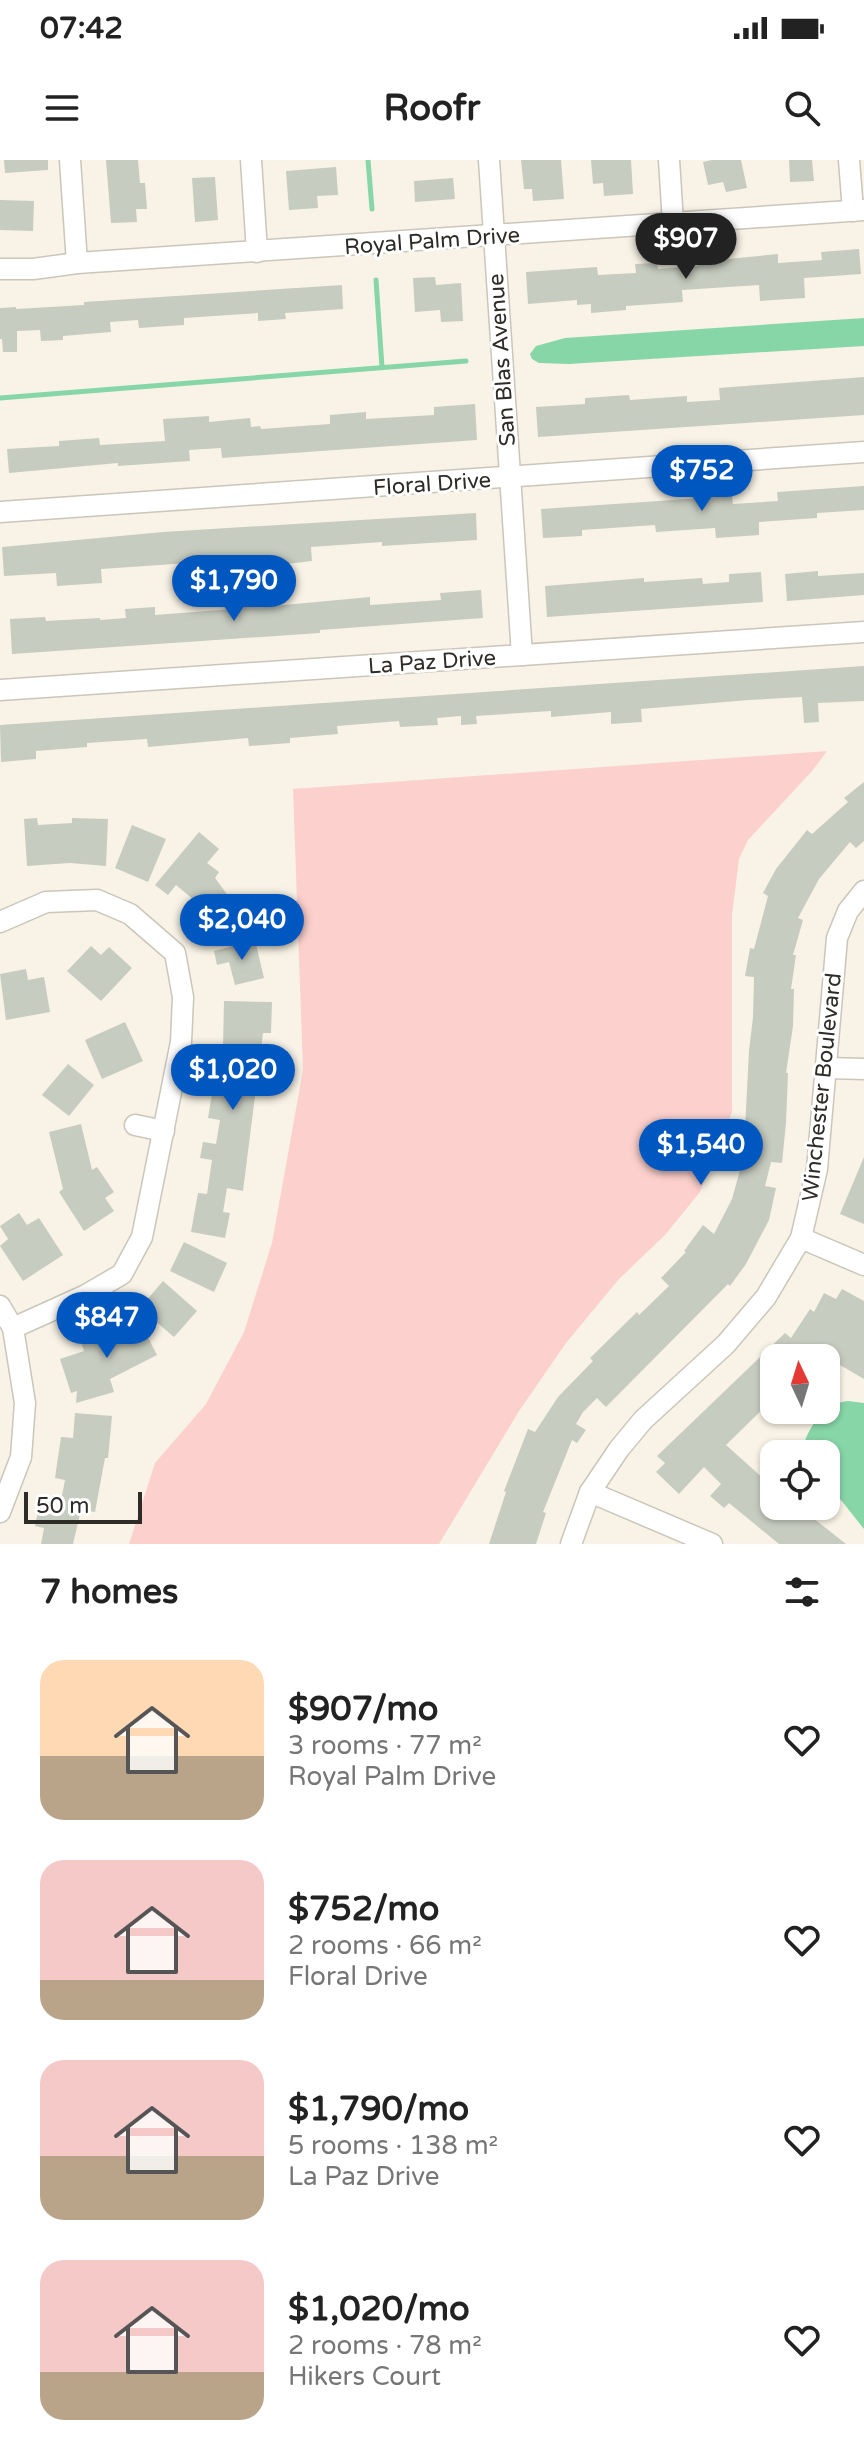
<!DOCTYPE html>
<html lang="en">
<head>
<meta charset="utf-8">
<style>
  body { margin:0; font-family:"Varela Round",sans-serif; background:#f6f6f6; color:#222; height:100vh; display:flex; flex-direction:column; font-size:30px; white-space:nowrap }
  * { box-sizing:border-box; margin:0 }
  p { font-size:26px; color:#767676 }
  .icon { flex:none; width:44px; height:44px; fill:none; stroke:currentColor; stroke-width:2; stroke-linecap:round; stroke-linejoin:round }
  .map { position:relative; height:1384px; overflow:hidden }
  .panel { display:flex; flex-direction:column; background:#fff; flex:1 }
  .panel>* { flex:none }
  .needle { width:52px; rotate:356deg }
  .tools { position:absolute; left:760px; top:1184px; display:grid; gap:16px }
  .tools a { display:grid; place-items:center; width:80px; height:80px; border-radius:16px; background:#fff; box-shadow:0 2px 6px #0004; font-size:40px }
  .scale { position:absolute; left:24px; bottom:20px; width:118px; box-sizing:border-box; padding-left:8px; border:4px solid #2e2c27; border-top:0; font-size:22px; line-height:28px; white-space:nowrap; color:#2e2c27; -webkit-text-stroke:6px #fff; paint-order:stroke }
  .price { position:absolute; translate:-50% -68px; padding:0 18px; border-radius:28px; background:#0157c0; color:#fff; font-size:26px; line-height:52px; filter:drop-shadow(0 2px 4px #0008) }
  .price::after { content:''; position:absolute; left:50%; top:48px; width:24px; height:18px; margin-left:-12px; background:inherit; clip-path:polygon(0 0,100% 0,50% 100%) }
  .price.active { background:#222; color:#fff }
  ul { padding:0; list-style:none }
  li { display:flex; align-items:center; gap:24px; height:200px; padding:0 40px }
  li span { display:grid; place-items:center; flex:none; width:224px; height:160px; border-radius:24px; color:#555 }
  li>.icon { margin-inline-start:auto }
  span .icon { width:96px; height:96px; fill:#fffc; stroke-width:1 }
  li b { font-size:34px }
  h2 { display:flex; justify-content:space-between; align-items:center; height:96px; padding:0 40px; font-size:34px }
  .status { display:flex; justify-content:space-between; align-items:center; height:56px; padding:0 40px; background:#fff; direction:ltr }
  .status svg { height:22px; fill:currentColor }
  header { display:flex; justify-content:space-between; align-items:center; height:104px; padding:0 40px; background:#fff; font-size:36px; font-weight:700 }
  .map>svg:first-child { display:block }
</style>
</head>
<body>
<div class="status"><b>07:42</b><svg viewBox="0 0 49 12"><path d="M0 12V9h3v3zM5 12V6h3v6zM10 12V3h3v9zM15 12V0h3v12zM26 1h20v11H26zM47 4h2v5h-2z"/></svg></div>
<header><svg class="icon" aria-label="menu" viewBox="0 0 24 24"><path d="M4 6h16M4 12h16M4 18h16"/></svg>Roofr<svg class="icon" aria-label="search" viewBox="0 0 24 24"><circle cx="10" cy="10" r="6"/><path d="M15 15l6 6"/></svg></header>
<div class="map">
<svg width="864" height="1384" viewBox="0 0 864 1384">
  <rect width="100%" height="100%" fill="#f8f3e6"/>
  <polygon fill="#fcd0cd" points="827,591 813,610 748,680 739,699 732,755 732,952 700,1032 665,1075 619,1119 566,1183 519,1251 439,1384 129,1384 155,1303 206,1244 244,1172 272,1083 303,910 293,629"/>
  <g fill="#87d6a8">
    <polygon points="864,158 864,186 569,204 539,203 532,199 530,194 536,186 565,178"/>
    <path d="M848 1241 864 1243V1369L841 1340 826 1328V1294H801C806 1271 822 1243 848 1241Z"/>
  </g>
  <g fill="none" stroke-linecap="round" stroke-linejoin="round">
    <g stroke="#87d6a8" stroke-width="5">
      <polyline points="368,0 372,49"/>
      <polyline points="376,120 382,207"/>
      <polyline points="0,238 466,201"/>
    </g>
  </g>
  <g fill="#c7ccc0">
    <polygon points="4,0 48,0 48,10 5,13"/>
    <polygon points="106,0 138,0 140,23 145,23 147,49 136,49 137,62 111,63"/>
    <polygon points="521,0 561,0 564,39 533,41 532,29 524,29"/>
    <polygon points="591,0 631,0 633,34 604,36 603,23 593,24"/>
    <polygon points="712,0 741,0 747,28 726,32 723,22 708,25 703,2"/>
    <polygon points="789,0 812,0 814,21 790,22"/>
    <polygon points="336,7 338,35 317,36 318,48 289,50 286,11"/>
    <polygon points="215,17 218,60 195,62 192,18"/>
    <polygon points="453,18 455,39 415,42 414,21"/>
    <polygon points="0,40 34,41 33,71 0,70"/>
    <polygon points="859,89 861,114 804,118 805,138 760,141 759,125 682,130 683,142 626,146 626,150 591,153 591,144 577,145 577,140 528,144 526,112 597,107 598,115 636,113 635,104 657,103 658,109 698,106 698,102 778,94 778,103 822,100 821,92"/>
    <polygon points="435,117 436,125 461,123 463,161 441,162 440,150 415,152 413,118"/>
    <polygon points="342,125 343,149 285,153 286,159 258,161 258,153 184,158 184,165 139,168 138,160 110,162 111,172 63,176 63,180 41,181 40,170 17,171 17,192 3,192 2,179 0,179 0,148 16,147 16,149 84,145 84,142"/>
    <polygon points="864,217 864,255 538,277 536,247 585,244 585,238 629,235 630,240 687,236 687,242 720,240 719,228"/>
    <polygon points="475,244 477,280 222,298 221,288 189,290 190,301 118,306 118,303 9,313 7,289 59,286 59,281 99,278 100,285 165,281 163,259 209,256 209,262 250,258 251,267 260,266 261,269 330,264 330,255 366,252 366,259 434,255 434,247"/>
    <polygon points="864,326 864,350 817,353 817,358 759,362 759,375 716,378 715,368 656,372 655,365 582,370 582,376 543,378 541,349 732,336 733,344 778,341 777,332"/>
    <polygon points="476,353 477,380 382,386 382,382 311,387 312,401 261,407 219,410 219,401 101,409 102,423 57,426 56,413 4,416 2,387 163,372"/>
    <polygon points="818,411 818,416 864,413 864,435 787,441 785,414"/>
    <polygon points="761,412 763,442 547,457 545,426 644,418 644,422 702,418 703,424 729,422 729,414"/>
    <polygon points="481,430 483,458 320,470 320,473 12,494 10,459 45,457 46,461 100,458 100,460 126,458 125,449 155,447 155,455 233,449 233,444 262,442 263,447 370,437 370,445 441,440 440,433"/>
    <polygon points="864,506 864,541 818,543 819,562 804,563 802,537 749,540 641,549 642,562 611,564 611,552 551,557 551,551 476,556 477,564 461,565 461,556 437,558 438,565 400,567 399,561 337,566 338,574 290,578 290,583 249,586 248,578 148,587 147,579 87,583 87,587 36,591 36,599 1,602 0,565"/>
    <polygon points="864,622 864,681 856,688 850,682 819,719 798,758 803,760 793,795 796,795 791,829 794,829 793,866 786,913 788,913 786,963 782,1003 771,1002 765,1026 776,1028 769,1060 746,1104 730,1126 728,1124 606,1247 597,1238 583,1252 576,1264 586,1270 577,1283 572,1280 543,1352 546,1353 536,1384 489,1384 506,1332 504,1331 528,1269 535,1272 558,1237 593,1201 590,1198 637,1152 639,1155 669,1126 661,1118 686,1092 684,1091 703,1065 714,1074 732,1039 743,999 731,998 734,968 745,969 749,891 753,857 754,817 745,816 750,788 754,789 768,736 763,733 776,709 807,670 812,674 848,642 844,638"/>
    <polygon points="37,658 38,665 72,663 72,658 108,659 106,706 70,703 27,706 24,659"/>
    <polygon points="132,665 166,679 148,722 115,708"/>
    <polygon points="199,672 219,689 207,703 219,712 215,718 246,760 216,782 192,749 199,744 176,725 168,735 155,725"/>
    <polygon points="255,780 264,818 235,825 229,802 217,805 214,791"/>
    <polygon points="91,786 101,795 109,787 132,808 101,841 67,811"/>
    <polygon points="26,809 28,820 44,817 50,852 6,860 0,814"/>
    <polygon points="224,841 272,842 271,873 263,873 243,1031 227,1028 223,1052 230,1053 225,1078 191,1072 198,1033 207,1034 212,1000 200,998 203,982 216,984 220,960 208,958 212,934 224,936 228,905 218,904 220,886 223,886"/>
    <polygon points="125,862 143,901 102,919 85,880"/>
    <polygon points="68,904 94,925 69,956 42,935"/>
    <polygon points="81,964 92,1010 97,1007 114,1032 105,1038 114,1051 84,1071 59,1032 63,1029 49,972"/>
    <polygon points="864,997 864,1064 840,1054"/>
    <polygon points="19,1053 27,1065 39,1058 63,1095 23,1121 0,1086 8,1079 0,1066"/>
    <polygon points="184,1082 227,1103 214,1132 170,1111"/>
    <polygon points="163,1121 197,1151 174,1177 140,1148"/>
    <polygon points="842,1129 864,1141 864,1219 828,1198 774,1198 774,1238 726,1285 774,1328 774,1346 798,1346 846,1384 779,1384 729,1343 724,1348 710,1336 721,1324 704,1307 679,1334 656,1312 665,1303 657,1296 785,1173 791,1178 810,1149 814,1152 824,1133 836,1139"/>
    <polygon points="135,1152 157,1195 110,1219 114,1232 76,1243 77,1231 71,1233 60,1199 84,1191 80,1179 96,1174 99,1184 125,1171 120,1160"/>
    <polygon points="75,1253 112,1256 108,1298 105,1298 95,1352 81,1350 73,1384 41,1384 44,1368 35,1366 38,1351 58,1356 65,1320 55,1318 61,1277 73,1278"/>
  </g>
  <g fill="none" stroke-linecap="round" stroke-linejoin="round">
    <defs>
      <g id="minor">
        <polyline points="70,0 77,103"/>
        <polyline points="251,0 257,92"/>
        <polyline points="489,0 522,495"/>
        <polyline points="669,0 673,63"/>
        <polyline points="849,0 853,51"/>
        <polyline points="0,109 33,109 77,103 864,50"/>
        <polyline points="0,352 864,292"/>
        <polyline points="0,530 864,472"/>
        <polyline points="0,762 46,742 97,740 130,754 175,793 183,837 181,882 142,1077 122,1114 86,1135 13,1168"/>
        <polyline points="827,908 864,909"/>
        <polyline points="135,965 164,971"/>
        <polyline points="801,1078 864,1105"/>
        <polyline points="0,1146 13,1168 25,1243 21,1297 0,1352"/>
        <polyline points="590,1332 712,1384"/>
        <polyline points="571,1384 590,1332 619,1289 643,1260 726,1184 766,1137 801,1078 817,1009 837,778 848,751 864,731"/>
      </g>
    </defs>
    <use href="#minor" stroke="#cac6b9" stroke-width="23"/>
    <use href="#minor" stroke="#fff" stroke-width="20"/>
  </g>
  <g text-anchor="middle" stroke-width="6" stroke-linejoin="round" paint-order="stroke">
    <g font-size="22" fill="#2e2c27" stroke="#fff">
      <text transform="translate(432 80) rotate(-4)" y="8">Royal Palm Drive</text>
      <text transform="translate(501 200) rotate(-94)" y="8">San Blas Avenue</text>
      <text transform="translate(432 323) rotate(-4)" y="8">Floral Drive</text>
      <text transform="translate(432 501) rotate(-4)" y="8">La Paz Drive</text>
      <text transform="translate(821 927) rotate(-84)" y="8">Winchester Boulevard</text>
    </g>
  </g>
</svg>
<div class="tools">
<a><svg class="needle" viewBox="-14 -14 28 28"><path d="M0-13l5 13h-10z" fill="#e53935"/><path d="M0 13l5-13h-10z" fill="#767676"/></svg></a>
<a><svg class="icon" aria-label="locate" viewBox="0 0 24 24"><circle cx="12" cy="12" r="6"/><path d="M12 2v4M12 18v4M2 12h4M18 12h4"/></svg></a>
</div>
<div class="scale">50 m</div>
<b class="price active" style="left:686px;top:121px">$907</b>
<b class="price" style="left:702px;top:353px">$752</b>
<b class="price" style="left:234px;top:463px">$1,790</b>
<b class="price" style="left:242px;top:802px">$2,040</b>
<b class="price" style="left:233px;top:952px">$1,020</b>
<b class="price" style="left:701px;top:1027px">$1,540</b>
<b class="price" style="left:107px;top:1200px">$847</b>
</div>
<section class="panel">
<h2>7 homes<svg class="icon" aria-label="filters" viewBox="0 0 24 24"><path d="M4 7h16M4 17h16"/><circle cx="9" cy="7" r="2"/><circle cx="15" cy="17" r="2"/></svg></h2>
<ul>
<li><span style="background:linear-gradient(#ffd9b3 60%,#b9a48a 0)"><svg class="icon" aria-label="home" viewBox="0 0 24 24"><path d="M3 11l9-7 9 7M6 9v11h12V9"/></svg></span><div><b>$907/mo</b><p>3 rooms · 77 m²</p><p>Royal Palm Drive</p></div><svg class="icon" aria-label="heart" viewBox="0 0 24 24"><path d="M12 20l-8-8c-3-5 5-10 8-4 3-6 11-1 8 4z"/></svg></li>
<li><span style="background:linear-gradient(#f6c9c9 75%,#b9a48a 0)"><svg class="icon" aria-label="home" viewBox="0 0 24 24"><path d="M3 11l9-7 9 7M6 9v11h12V9"/></svg></span><div><b>$752/mo</b><p>2 rooms · 66 m²</p><p>Floral Drive</p></div><svg class="icon" aria-label="heart" viewBox="0 0 24 24"><path d="M12 20l-8-8c-3-5 5-10 8-4 3-6 11-1 8 4z"/></svg></li>
<li><span style="background:linear-gradient(#f6c9c9 60%,#b9a48a 0)"><svg class="icon" aria-label="home" viewBox="0 0 24 24"><path d="M3 11l9-7 9 7M6 9v11h12V9"/></svg></span><div><b>$1,790/mo</b><p>5 rooms · 138 m²</p><p>La Paz Drive</p></div><svg class="icon" aria-label="heart" viewBox="0 0 24 24"><path d="M12 20l-8-8c-3-5 5-10 8-4 3-6 11-1 8 4z"/></svg></li>
<li><span style="background:linear-gradient(#f6c9c9 70%,#b9a48a 0)"><svg class="icon" aria-label="home" viewBox="0 0 24 24"><path d="M3 11l9-7 9 7M6 9v11h12V9"/></svg></span><div><b>$1,020/mo</b><p>2 rooms · 78 m²</p><p>Hikers Court</p></div><svg class="icon" aria-label="heart" viewBox="0 0 24 24"><path d="M12 20l-8-8c-3-5 5-10 8-4 3-6 11-1 8 4z"/></svg></li>
</ul>
</section>
</body>
</html>
